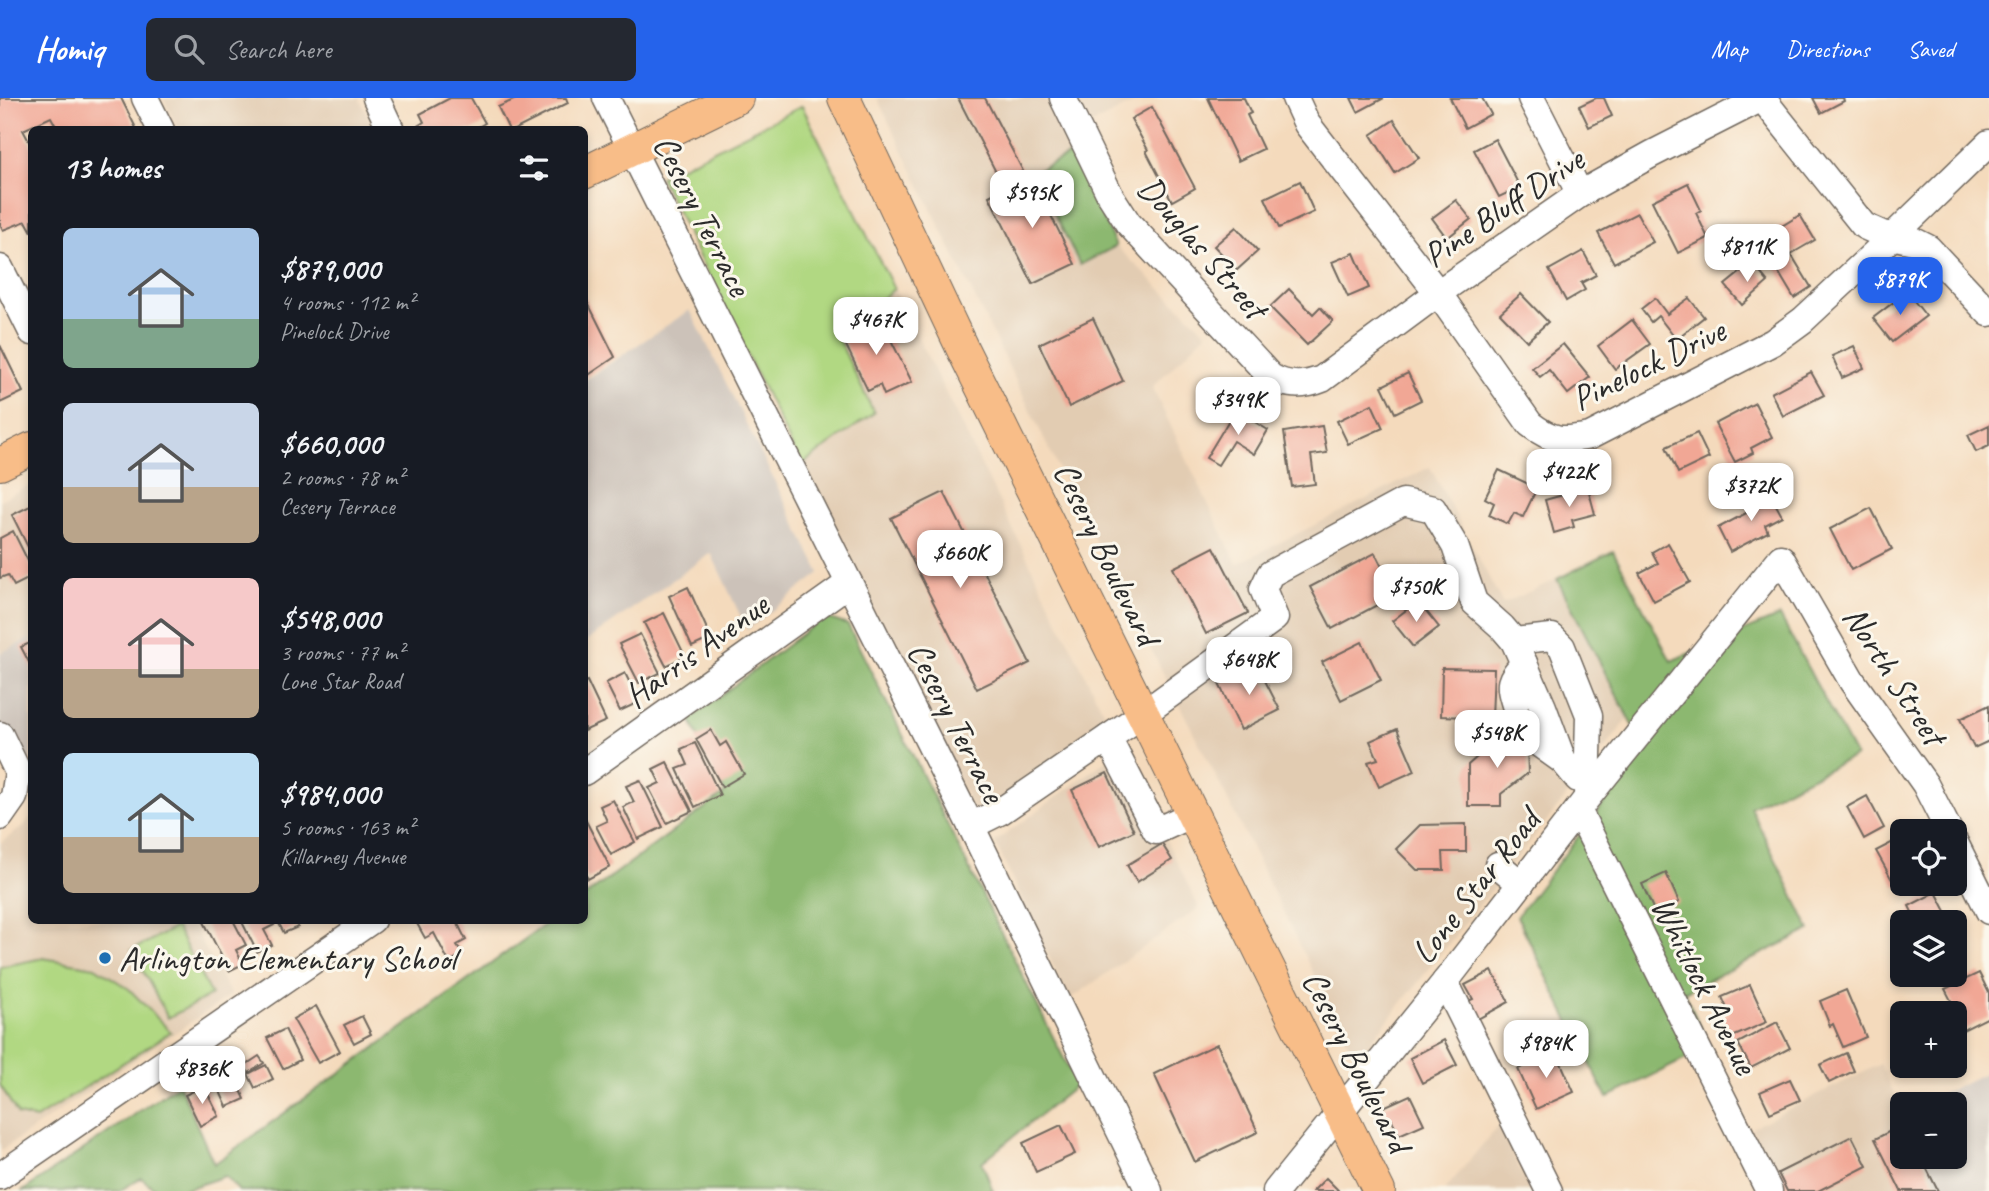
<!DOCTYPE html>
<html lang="en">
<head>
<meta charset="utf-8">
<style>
  body { margin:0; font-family:Caveat,sans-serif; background:#242831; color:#f1f3f6; height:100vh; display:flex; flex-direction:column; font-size:26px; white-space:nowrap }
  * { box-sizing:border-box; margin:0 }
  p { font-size:23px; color:#9ea1a6 }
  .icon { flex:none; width:38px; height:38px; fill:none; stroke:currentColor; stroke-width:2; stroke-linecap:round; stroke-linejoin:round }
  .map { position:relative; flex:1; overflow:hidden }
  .details { position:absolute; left:28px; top:28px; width:560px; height:798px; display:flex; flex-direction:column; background:#171b24; border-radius:10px; box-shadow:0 4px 10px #0003 }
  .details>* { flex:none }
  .fabs { position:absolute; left:1890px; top:721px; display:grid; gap:14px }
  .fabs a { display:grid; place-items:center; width:77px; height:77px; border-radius:10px; background:#171b24; box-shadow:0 4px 10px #0003; font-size:35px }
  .price { position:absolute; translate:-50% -60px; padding:0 16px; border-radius:14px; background:#fff; color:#222; font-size:23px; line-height:46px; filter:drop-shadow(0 2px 4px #0008) }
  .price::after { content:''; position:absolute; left:50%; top:42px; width:21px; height:16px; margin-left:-10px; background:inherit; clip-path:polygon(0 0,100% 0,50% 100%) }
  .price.on { background:#2563eb; color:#fff }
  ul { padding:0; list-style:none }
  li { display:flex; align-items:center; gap:21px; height:175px; padding:0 35px }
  li span { display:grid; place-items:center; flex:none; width:196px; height:140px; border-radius:10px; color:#555 }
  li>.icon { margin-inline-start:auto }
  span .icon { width:84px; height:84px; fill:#fffc; stroke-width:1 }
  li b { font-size:30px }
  h2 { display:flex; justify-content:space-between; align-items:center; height:84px; padding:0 35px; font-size:30px }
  header { display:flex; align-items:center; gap:42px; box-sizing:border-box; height:98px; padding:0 35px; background:#2563eb; color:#fff }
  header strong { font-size:33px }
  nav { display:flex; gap:38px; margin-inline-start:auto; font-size:24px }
  .search { width:490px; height:63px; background:#242831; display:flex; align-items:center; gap:18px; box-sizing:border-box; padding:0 24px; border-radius:10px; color:#9ea1a6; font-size:26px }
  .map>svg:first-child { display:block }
</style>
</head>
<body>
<header>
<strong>Homiq</strong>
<div class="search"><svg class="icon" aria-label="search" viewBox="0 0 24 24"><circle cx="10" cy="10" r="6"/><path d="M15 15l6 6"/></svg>Search here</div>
<nav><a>Map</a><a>Directions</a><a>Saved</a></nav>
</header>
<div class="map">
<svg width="1989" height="1093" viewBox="0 0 1989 1093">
  <rect width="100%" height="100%" fill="#fbf7ec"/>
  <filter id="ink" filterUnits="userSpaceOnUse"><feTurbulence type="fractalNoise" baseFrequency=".0143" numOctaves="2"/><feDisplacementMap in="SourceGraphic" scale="14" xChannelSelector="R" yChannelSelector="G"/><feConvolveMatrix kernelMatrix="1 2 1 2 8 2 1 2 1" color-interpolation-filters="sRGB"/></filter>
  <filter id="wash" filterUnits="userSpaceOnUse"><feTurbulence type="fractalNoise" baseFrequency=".00686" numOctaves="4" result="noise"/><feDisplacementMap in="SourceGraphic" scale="28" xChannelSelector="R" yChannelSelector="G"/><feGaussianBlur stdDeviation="1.57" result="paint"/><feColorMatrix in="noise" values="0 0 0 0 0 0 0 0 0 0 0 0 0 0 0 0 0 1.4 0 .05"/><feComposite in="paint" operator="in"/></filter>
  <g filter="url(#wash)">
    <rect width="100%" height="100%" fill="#f4dabc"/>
    <g fill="#e2ccb2">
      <polygon points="163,0 359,0 373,28 366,32 178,31"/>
      <polygon points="877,0 1045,0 1073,55 1034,75 1080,167 1116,148 1207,235 1152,289 1237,466 1430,369 1503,506 1557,481 1628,621 1356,962 1224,694 1060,373"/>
      <polygon points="1074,0 1144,0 1088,28"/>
      <polygon points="894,191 1106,619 977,719 801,367 874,315 835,236"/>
      <polygon points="31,387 31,540 0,555 0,402"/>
      <polygon points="1122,651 1199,810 1069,902 995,744"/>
      <polygon points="31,718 32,822 190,823 231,897 0,1053 0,745 24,728"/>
      <polygon points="1880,966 1902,1012 1902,1059 1924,1059 1940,1093 1782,1093 1751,1030"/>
      <polygon points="1498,1028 1531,1093 1444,1093"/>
    </g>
    <g fill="#ccc2b9">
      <polygon points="690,212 820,475 747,532 711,455 585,544 585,282"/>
      <polygon points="31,540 31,663 0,648 0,555"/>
      <polygon points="1989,973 1989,1093 1940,1093 1924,1059 1955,1059 1955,1006 1920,1006"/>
    </g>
    <g fill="#b1d882" stroke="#6e8256" stroke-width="2">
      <polygon points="802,8 894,191 836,236 874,315 801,367 660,79"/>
      <polygon points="176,829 211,897 168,920 132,852"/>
      <polygon points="43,860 95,869 129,891 171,934 36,1021 18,1017 0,987 0,869"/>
    </g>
    <g fill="#8cb870" stroke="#5c724e" stroke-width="2">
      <polygon points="1073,55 1116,148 1080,167 1034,74"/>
      <polygon points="1613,453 1671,563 1780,518 1855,658 1750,709 1810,832 1684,894 1710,949 1607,1000 1517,818 1645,652 1557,481"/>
      <polygon points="824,519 848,527 1077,987 982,1064 993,1093 239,1093 225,1078 181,1093 158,1093 141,1080 119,1093 23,1093 179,986 214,1066 550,823 584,822 585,798 725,695 690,621"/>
    </g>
    <g id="blocks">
      <g fill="#f1a795">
        <polygon points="0,0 121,0 137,32 58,32 51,19 23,32 32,49 32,134 26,123 3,132 0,126"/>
        <polygon points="450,0 471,0 485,25 473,32 417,32 416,29 424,24 420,16"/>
        <polygon points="518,0 566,0 568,5 514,32 509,32 498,9"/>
        <polygon points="958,0 985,0 1023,73 1001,84"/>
        <polygon points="1208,0 1244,0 1251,15 1247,17 1263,51 1238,63"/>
        <polygon points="1351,0 1384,0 1358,14"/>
        <polygon points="1450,0 1482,0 1491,16 1465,30"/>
        <polygon points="1596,0 1604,0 1612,18 1589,29 1579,8"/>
        <polygon points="1813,0 1843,0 1844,3 1821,15"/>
        <polygon points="1152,9 1195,90 1172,103 1146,53 1148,52 1131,21"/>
        <polygon points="1394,22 1419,60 1395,75 1371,37"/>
        <polygon points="1495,41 1520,89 1499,99 1474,52"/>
        <polygon points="1031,77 1075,166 1033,186 989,98"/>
        <polygon points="1300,83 1314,114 1279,130 1265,100"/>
        <polygon points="1688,85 1701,112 1696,115 1708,140 1678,155 1652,103"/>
        <polygon points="1456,102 1471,121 1447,140 1432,120"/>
        <polygon points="1637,115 1653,144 1614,165 1598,135"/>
        <polygon points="1800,117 1815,142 1791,156 1811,189 1794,200 1764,150 1777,142 1772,134"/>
        <polygon points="1236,129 1258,153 1237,172 1214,148"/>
        <polygon points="1583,153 1596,177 1581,185 1585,192 1566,203 1549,172"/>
        <polygon points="1354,155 1369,190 1348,199 1332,164"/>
        <polygon points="1752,165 1768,184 1742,207 1725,187"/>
        <polygon points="1289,191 1313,216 1320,209 1333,223 1307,247 1270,209"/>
        <polygon points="1907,194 1926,218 1892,244 1873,220"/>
        <polygon points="1521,196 1548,224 1527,243 1500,215"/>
        <polygon points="584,197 615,259 584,280"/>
        <polygon points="1655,200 1667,216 1689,200 1704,219 1676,241 1658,218 1651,224 1641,211"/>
        <polygon points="875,215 884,236 887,234 912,284 884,297 880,287 868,293 842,239"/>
        <polygon points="1093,220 1123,283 1069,309 1039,246"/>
        <polygon points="1632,222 1650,246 1615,271 1598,248"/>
        <polygon points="1563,246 1590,279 1568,296 1549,272 1540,279 1532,270"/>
        <polygon points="0,247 23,294 0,305"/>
        <polygon points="1854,248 1864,270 1842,280 1832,258"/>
        <polygon points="1811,274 1824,297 1783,318 1771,295"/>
        <polygon points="1408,275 1421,302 1395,315 1382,288"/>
        <polygon points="1755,305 1772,339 1751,350 1753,355 1735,364 1715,326"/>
        <polygon points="1372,306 1383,330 1348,346 1337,323"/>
        <polygon points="1235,312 1268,332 1254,356 1233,343 1218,367 1206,360"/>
        <polygon points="1989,327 1989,348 1976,354 1968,337"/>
        <polygon points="1322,328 1327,355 1311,357 1315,386 1292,389 1284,334"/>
        <polygon points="1697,335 1709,360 1678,375 1666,349"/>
        <polygon points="1499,372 1537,390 1523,419 1514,415 1508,426 1489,417 1494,405 1485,400"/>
        <polygon points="1588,390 1595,416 1572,422 1574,429 1554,435 1545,402"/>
        <polygon points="944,394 1030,565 977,591 891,420"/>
        <polygon points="1769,394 1782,418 1765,427 1768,434 1730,454 1718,430 1752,412 1749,405"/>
        <polygon points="32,407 32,457 12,417"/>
        <polygon points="1871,410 1892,451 1851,472 1830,431"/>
        <polygon points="13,433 32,471 32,479 14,488 8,477 0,480 0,440"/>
        <polygon points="1668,445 1690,484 1654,503 1639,475 1658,465 1652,454"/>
        <polygon points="1214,449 1248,515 1206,536 1173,470"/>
        <polygon points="1375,455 1396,497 1332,531 1310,489"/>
        <polygon points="688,489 711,540 692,549 669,498"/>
        <polygon points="1418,503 1439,529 1413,549 1392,523"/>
        <polygon points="664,515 685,558 666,568 644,525"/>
        <polygon points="640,536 660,575 639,585 619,546"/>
        <polygon points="32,544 32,570 21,549"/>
        <polygon points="1362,544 1381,582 1341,602 1322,564"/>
        <polygon points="1257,567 1280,612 1241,632 1219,586"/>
        <polygon points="1442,570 1494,571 1492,620 1441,618"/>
        <polygon points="625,575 639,604 620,613 606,585"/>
        <polygon points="587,583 606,623 584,633 584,584"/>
        <polygon points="1989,607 1989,643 1974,650 1960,621"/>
        <polygon points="1511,629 1527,647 1528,675 1501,696 1501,708 1468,708 1468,667"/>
        <polygon points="1397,631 1415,673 1379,689 1368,664 1378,661 1370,643"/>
        <polygon points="711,632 720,648 726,644 744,676 722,689 696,641"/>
        <polygon points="695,645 720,697 695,709 677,671 688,667 681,651"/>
        <polygon points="667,664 692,713 667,725 649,690 660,685 653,671"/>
        <polygon points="1107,675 1134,733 1099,749 1072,692"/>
        <polygon points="640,682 663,729 638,741 623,709 634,704 626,688"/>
        <polygon points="1867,698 1884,730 1864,741 1847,709"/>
        <polygon points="613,702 635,744 611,757 596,728 607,723 600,708"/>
        <polygon points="584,719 610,769 588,781 584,774"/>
        <polygon points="1466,726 1466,754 1443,754 1444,772 1417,772 1396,751 1420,727"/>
        <polygon points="1897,742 1902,752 1902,786 1896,789 1876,753"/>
        <polygon points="1162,746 1172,762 1137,784 1127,767"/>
        <polygon points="1666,775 1679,804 1655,815 1642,786"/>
        <polygon points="1936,794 1948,817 1933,824 1901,824 1899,821 1912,814 1909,808"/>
        <polygon points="203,822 233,822 246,847 236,852 243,866 229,873"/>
        <polygon points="241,822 271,822 274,827 264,832 272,847 257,854"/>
        <polygon points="277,822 295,822 298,829 284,835"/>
        <polygon points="415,822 456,822 466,842 457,847 463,856 449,864 434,835 425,840"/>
        <polygon points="1492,873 1509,904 1476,922 1466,904 1473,901 1465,887"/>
        <polygon points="1979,875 1989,895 1989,919 1955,936 1955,915 1945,915 1955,910 1945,891"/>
        <polygon points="1750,887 1767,924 1730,940 1721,919 1729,915 1722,899"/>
        <polygon points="1846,892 1866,939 1843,949 1833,926 1830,928 1820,903"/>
        <polygon points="316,908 340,953 318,965 293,921"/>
        <polygon points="362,918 371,936 354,945 344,927"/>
        <polygon points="1777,924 1790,950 1751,970 1738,945"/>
        <polygon points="285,931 300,962 283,971 267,940"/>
        <polygon points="1444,942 1457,967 1422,985 1410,960"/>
        <polygon points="1217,946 1258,1034 1195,1064 1154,976"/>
        <polygon points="1556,954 1574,994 1536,1011 1518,971"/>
        <polygon points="1846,955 1854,973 1829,985 1820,967"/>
        <polygon points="259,958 264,965 249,975 244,968"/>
        <polygon points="266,967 273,981 255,990 248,976"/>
        <polygon points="231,970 245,1001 227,1009 213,978"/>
        <polygon points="1790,981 1800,1002 1770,1015 1760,994"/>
        <polygon points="204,988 219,1018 200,1028 185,997"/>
        <polygon points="1410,997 1424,1026 1399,1037 1392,1022 1386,1025 1379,1011"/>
        <polygon points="1061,1027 1075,1056 1036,1074 1023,1045"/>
        <polygon points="1902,1027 1902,1059 1921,1059 1938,1093 1901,1093 1875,1041"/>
        <polygon points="1852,1038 1867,1068 1818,1093 1787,1093 1778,1075"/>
        <polygon points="1326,1080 1338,1092 1337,1093 1313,1093"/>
      </g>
    </g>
  </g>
  <g filter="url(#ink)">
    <use href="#blocks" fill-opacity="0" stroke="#71685e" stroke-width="2"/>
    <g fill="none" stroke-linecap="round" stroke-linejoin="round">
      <defs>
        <g id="minor">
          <polyline points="145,0 161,32"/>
          <polyline points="376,0 391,32"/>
          <polyline points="606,0 971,728 1149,1093"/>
          <path d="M1063 0 1110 97 1128 125 1271 279C1288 289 1305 288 1322 281L1438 195 1580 96 1652 56 1762 0"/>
          <path d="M1295 0 1307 26 1438 195 1530 326C1553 344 1563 343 1590 338L1773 244 1803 222 1893 138 1989 45"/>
          <polyline points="1531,0 1580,96"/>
          <polyline points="1762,0 1864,128 1882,136 1914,143 1928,150 1989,215"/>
          <polyline points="0,170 32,234"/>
          <polyline points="1514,543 1552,539 1562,549 1589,617 1587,699"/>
          <path d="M1515 607C1508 584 1509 583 1524 565"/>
          <polyline points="1520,621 1528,638 1563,663"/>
          <polyline points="0,637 18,674 14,699 0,719"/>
          <polyline points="1108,640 1156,733 1193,716"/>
          <polyline points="584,674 849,485"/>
          <polyline points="1578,712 1769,1093"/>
          <polyline points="971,728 1001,713 1143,616 1275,520 1263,491 1270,476 1403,404 1433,411 1455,448 1474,504 1502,529 1514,543 1543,609 1563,663 1578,681 1587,684"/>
          <polyline points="1955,745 1989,813"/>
          <polyline points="1498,767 1521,786"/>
          <polyline points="1445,884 1549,1093"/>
          <polyline points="0,1078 372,822"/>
          <polyline points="1276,1093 1445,884 1587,700 1781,460 1852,583 1925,686 1949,733"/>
        </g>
        <g id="major">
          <polyline points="844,0 963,252 1379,1093"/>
          <polyline points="584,75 737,0"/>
          <polyline points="0,366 32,350"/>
        </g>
      </defs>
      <use href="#minor" stroke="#71685e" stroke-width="29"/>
      <use href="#major" stroke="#71685e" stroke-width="34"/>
      <use href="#minor" stroke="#fff" stroke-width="26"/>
      <use href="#major" stroke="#f8bd88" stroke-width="32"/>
    </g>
  </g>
  <circle fill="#1f6fb2" stroke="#fbf7ec" stroke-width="2.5" cx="105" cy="860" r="7"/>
  <g text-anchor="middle" stroke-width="6" stroke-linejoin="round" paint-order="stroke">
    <g font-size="35" fill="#2b2b2b" stroke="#fbf7ec">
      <text transform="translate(1503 109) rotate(-34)" y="12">Pine Bluff Drive</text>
      <text transform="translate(703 117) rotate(63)" y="12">Cesery Terrace</text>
      <text transform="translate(1203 149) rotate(49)" y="12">Douglas Street</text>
      <text transform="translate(1648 266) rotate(-26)" y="12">Pinelock Drive</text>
      <text transform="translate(1107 455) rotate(64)" y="12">Cesery Boulevard</text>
      <text transform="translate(696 552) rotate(-36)" y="12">Harris Avenue</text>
      <text transform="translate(1895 577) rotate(57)" y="12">North Street</text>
      <text transform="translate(957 624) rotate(63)" y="12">Cesery Terrace</text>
      <text transform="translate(1475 788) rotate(-52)" y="12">Lone Star Road</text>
      <text transform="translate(1705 887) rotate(63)" y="12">Whitlock Avenue</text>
      <text transform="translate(1357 963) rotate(63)" y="12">Cesery Boulevard</text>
    </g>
    <g font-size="35" fill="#2b2b2b" stroke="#fbf7ec" text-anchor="start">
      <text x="119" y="872">Arlington Elementary School</text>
    </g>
  </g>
</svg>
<div class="fabs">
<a><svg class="icon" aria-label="locate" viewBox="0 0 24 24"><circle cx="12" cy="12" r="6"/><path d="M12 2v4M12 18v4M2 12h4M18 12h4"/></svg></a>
<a><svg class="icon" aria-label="layers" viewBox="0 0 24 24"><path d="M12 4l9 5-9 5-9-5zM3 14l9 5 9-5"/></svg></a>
<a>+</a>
<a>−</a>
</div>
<b class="price" style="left:1032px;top:132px">$595K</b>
<b class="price" style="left:1747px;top:186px">$811K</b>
<b class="price on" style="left:1900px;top:219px">$879K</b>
<b class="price" style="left:876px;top:259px">$467K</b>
<b class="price" style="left:1238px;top:339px">$349K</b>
<b class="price" style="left:1569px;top:411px">$422K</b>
<b class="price" style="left:1751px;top:425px">$372K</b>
<b class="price" style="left:960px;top:492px">$660K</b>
<b class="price" style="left:1416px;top:526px">$750K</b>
<b class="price" style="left:1249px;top:599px">$648K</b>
<b class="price" style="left:1497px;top:672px">$548K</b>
<b class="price" style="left:1546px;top:982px">$984K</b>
<b class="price" style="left:202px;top:1008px">$836K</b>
<section class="details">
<h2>13 homes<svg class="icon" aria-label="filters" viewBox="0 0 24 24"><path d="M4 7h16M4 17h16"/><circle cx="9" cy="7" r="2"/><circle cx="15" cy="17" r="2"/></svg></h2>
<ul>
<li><span style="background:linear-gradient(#a9c7e8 65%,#7fa58c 0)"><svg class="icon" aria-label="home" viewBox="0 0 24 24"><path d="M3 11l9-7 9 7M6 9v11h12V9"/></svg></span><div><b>$879,000</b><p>4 rooms · 112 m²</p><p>Pinelock Drive</p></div></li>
<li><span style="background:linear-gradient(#c9d6e8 60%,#b9a48a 0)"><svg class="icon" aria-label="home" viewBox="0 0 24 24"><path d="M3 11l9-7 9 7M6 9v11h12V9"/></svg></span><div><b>$660,000</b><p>2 rooms · 78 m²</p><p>Cesery Terrace</p></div></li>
<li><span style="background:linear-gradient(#f6c9c9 65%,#b9a48a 0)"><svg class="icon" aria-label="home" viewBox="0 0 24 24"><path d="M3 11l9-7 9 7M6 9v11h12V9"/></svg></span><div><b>$548,000</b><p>3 rooms · 77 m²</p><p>Lone Star Road</p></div></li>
<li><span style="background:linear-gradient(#bfe0f5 60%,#b9a48a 0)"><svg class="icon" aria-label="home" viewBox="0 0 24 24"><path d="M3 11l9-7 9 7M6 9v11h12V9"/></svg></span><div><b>$984,000</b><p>5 rooms · 163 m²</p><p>Killarney Avenue</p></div></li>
</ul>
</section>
</div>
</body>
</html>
